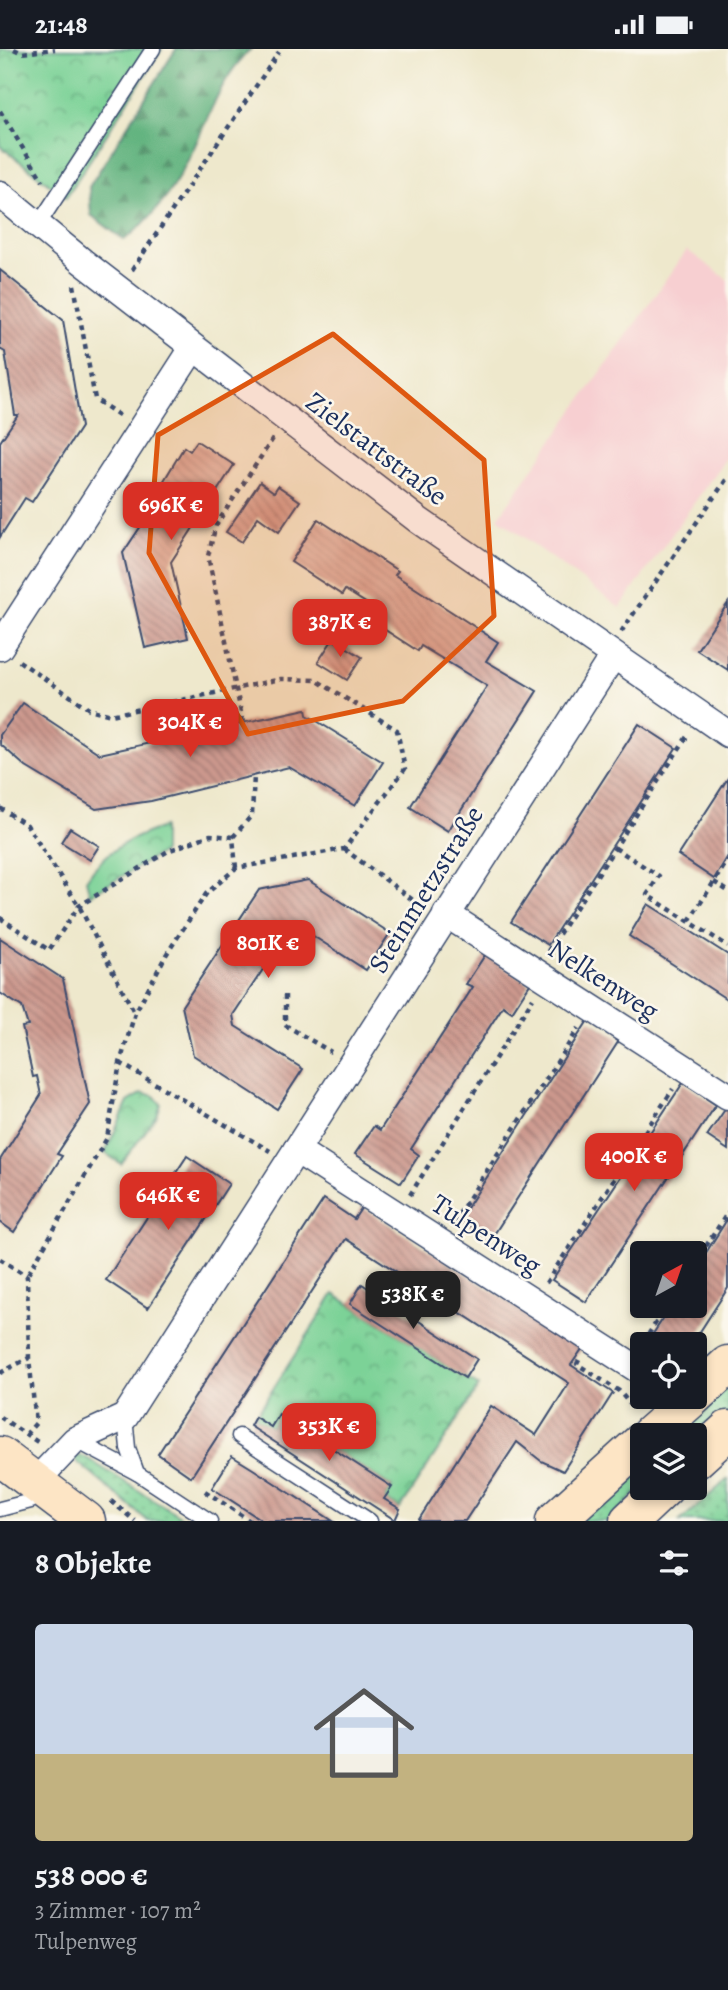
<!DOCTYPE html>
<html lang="de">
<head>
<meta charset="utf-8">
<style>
  body { margin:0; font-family:Alegreya,serif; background:#20242c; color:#f1f3f6; height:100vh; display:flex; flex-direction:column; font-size:26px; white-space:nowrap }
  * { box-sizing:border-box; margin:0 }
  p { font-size:23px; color:#9ea1a6 }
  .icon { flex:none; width:38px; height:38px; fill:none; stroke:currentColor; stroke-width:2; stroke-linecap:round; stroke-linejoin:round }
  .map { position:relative; height:1472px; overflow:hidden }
  .details { display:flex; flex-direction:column; background:#171b24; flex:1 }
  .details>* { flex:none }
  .needle { width:46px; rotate:40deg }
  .buttons { position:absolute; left:630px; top:1192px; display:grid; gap:14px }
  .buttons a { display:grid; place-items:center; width:77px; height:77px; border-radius:7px; background:#171b24; box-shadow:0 4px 10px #0003; font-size:35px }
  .price { position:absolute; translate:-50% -60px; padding:0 16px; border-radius:14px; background:#d93025; color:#fff; font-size:23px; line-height:46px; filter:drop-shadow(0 2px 4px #0008) }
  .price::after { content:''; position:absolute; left:50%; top:42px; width:21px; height:16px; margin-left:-10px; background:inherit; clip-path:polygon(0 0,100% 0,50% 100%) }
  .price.on { background:#222; color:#fff }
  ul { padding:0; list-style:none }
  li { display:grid; align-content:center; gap:14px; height:371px; padding:0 35px }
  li+li { border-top:2px solid #363941 }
  li span { display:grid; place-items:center; height:217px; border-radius:7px; color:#555 }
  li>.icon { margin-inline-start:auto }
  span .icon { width:126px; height:126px; fill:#fffc; stroke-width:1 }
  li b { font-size:30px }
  h2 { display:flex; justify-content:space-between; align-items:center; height:84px; padding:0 35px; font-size:30px }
  .status { display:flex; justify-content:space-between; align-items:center; height:49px; padding:0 35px; background:#171b24; direction:ltr }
  .status svg { height:19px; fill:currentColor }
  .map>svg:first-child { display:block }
</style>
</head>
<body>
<div class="status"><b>21:48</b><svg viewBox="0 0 49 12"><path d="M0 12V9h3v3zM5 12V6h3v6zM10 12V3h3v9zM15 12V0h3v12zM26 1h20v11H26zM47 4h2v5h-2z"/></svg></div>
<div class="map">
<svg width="728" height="1472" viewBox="0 0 728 1472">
  <defs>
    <pattern id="grass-dots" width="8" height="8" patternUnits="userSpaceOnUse" patternTransform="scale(1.75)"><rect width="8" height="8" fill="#7bd297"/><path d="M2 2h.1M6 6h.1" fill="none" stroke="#64ab7e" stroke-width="1.8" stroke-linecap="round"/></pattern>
    <pattern id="forest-firs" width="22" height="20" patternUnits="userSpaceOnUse" patternTransform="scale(1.75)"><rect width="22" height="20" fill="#64b480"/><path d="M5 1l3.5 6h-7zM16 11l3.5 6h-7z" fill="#52936c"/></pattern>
    <pattern id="park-crowns" width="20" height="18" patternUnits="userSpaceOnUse" patternTransform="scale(1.75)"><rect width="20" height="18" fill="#7bd297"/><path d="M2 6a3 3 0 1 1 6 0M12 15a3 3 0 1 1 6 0" fill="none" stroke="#64ab7e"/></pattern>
    <pattern id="building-back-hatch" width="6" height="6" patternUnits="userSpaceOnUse" patternTransform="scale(1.75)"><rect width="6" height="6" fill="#cc988d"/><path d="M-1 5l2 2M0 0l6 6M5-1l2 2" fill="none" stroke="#a57c76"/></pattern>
  </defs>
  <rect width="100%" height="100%" fill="#fbf7ec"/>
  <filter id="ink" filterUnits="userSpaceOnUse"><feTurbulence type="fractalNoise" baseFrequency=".0143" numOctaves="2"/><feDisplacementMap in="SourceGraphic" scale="14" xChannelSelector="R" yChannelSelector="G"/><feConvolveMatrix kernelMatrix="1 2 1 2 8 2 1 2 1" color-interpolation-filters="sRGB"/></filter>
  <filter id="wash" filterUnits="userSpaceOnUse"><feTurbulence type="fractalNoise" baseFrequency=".00686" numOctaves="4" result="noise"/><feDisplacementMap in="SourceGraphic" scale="28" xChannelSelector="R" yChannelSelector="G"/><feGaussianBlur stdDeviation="1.57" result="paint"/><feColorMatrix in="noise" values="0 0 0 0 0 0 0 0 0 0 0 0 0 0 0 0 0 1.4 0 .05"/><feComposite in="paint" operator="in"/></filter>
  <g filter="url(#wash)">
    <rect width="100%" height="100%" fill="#eee8cc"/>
    <polygon fill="#f7cfd1" points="687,201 728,231 728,406 620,559 498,469"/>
    <g fill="url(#grass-dots)" stroke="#4b807a" stroke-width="2">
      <polygon points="728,1336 728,1366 695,1386 672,1386"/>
      <polygon points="70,1407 83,1407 188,1472 148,1472"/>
      <polygon points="642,1412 642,1438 611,1472 574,1472"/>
      <polygon points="728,1430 728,1472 680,1472"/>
    </g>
    <path fill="url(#forest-firs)" stroke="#40726f" stroke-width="2" d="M176 0H251C220 28 208 71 190 107 174 139 153 170 124 191L91 166 89 138Z"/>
    <g fill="url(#park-crowns)" stroke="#4b807a" stroke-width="2">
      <polygon points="0,0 162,0 66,148 0,97"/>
      <path d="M163 778V803L90 846 86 831C105 801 130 789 163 778Z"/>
      <polygon points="143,1044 154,1047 161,1055 157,1067 121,1115 105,1104 128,1053"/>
      <polygon points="334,1245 479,1337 400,1460 384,1450 392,1438 280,1366 271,1378 255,1368"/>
    </g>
    <g id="blocks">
      <g fill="url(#building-back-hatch)">
        <polygon points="0,221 63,271 81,378 32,453 25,449 0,488 0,393 18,366 15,366 5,303 0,300"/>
        <polygon points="197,392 234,416 171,513 188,589 145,599 123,504 157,453 153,450 184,398 190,402"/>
        <polygon points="260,433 274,443 278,437 300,452 279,483 258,468 242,493 226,483"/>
        <polygon points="318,470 398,522 395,526 498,593 486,612 537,642 448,782 410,758 487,637 421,597 418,602 365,568 372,558 345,541 342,546 291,513"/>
        <polygon points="728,554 728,621 697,601"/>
        <polygon points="333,590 362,608 347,631 318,613"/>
        <polygon points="23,654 100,705 306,660 307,666 383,713 355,757 289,718 151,752 96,760 26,718 0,695 0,686"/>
        <polygon points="639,675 676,699 548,896 511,873"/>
        <polygon points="728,729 728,807 714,830 678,806"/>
        <polygon points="70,779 99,797 90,811 61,793"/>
        <polygon points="308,831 390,884 366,921 310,885 283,890 233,966 235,977 303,1020 277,1060 193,1006 182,957 259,841"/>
        <polygon points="648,855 728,906 728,951 629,887"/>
        <polygon points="0,889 63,930 90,1055 57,1105 62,1107 14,1183 0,1173 0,1111 41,1046 37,1027 33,1028 22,978 28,977 22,958 0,944"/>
        <polygon points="485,906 530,935 512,963 503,957 411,1100 419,1106 401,1134 355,1105 374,1077 380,1081 473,938 466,935"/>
        <polygon points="589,970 620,990 491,1190 460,1170"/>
        <polygon points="683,1034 716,1056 586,1253 552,1231"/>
        <polygon points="726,1059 728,1060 728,1101 707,1087"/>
        <polygon points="187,1107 229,1135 148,1259 106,1231"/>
        <polygon points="324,1150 354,1170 362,1158 582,1300 571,1316 613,1344 563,1422 541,1412 517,1393 465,1472 418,1472 491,1357 536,1386 569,1334 346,1190 191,1428 158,1405"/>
        <polygon points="728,1169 728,1239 692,1295 656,1295 649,1291 672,1256 695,1256 695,1221"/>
        <polygon points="362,1235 477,1310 465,1329 350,1255"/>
        <polygon points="279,1365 392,1438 384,1450 400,1460 395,1471 250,1377 255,1368 271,1378"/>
        <polygon points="232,1407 253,1420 333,1472 263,1472 212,1439"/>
      </g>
    </g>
  </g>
  <g filter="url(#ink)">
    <use href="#blocks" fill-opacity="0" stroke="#3b4b6e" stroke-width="2"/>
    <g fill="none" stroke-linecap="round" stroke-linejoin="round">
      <defs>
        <g id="lane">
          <polyline points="38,176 153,0"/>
          <polyline points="125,1368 128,1399 137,1424 210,1472"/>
          <polyline points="239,1387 370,1472"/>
          <polyline points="75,1391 137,1424"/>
          <polyline points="0,1460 31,1452"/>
        </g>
        <g id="street">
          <polyline points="0,145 83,213 418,471 728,685"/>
          <polyline points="0,598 193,299"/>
          <polyline points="446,865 728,1047"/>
          <polyline points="296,1101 642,1323"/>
          <polyline points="36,1432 75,1391 125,1368 613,607"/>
        </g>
        <g id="secondary">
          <polyline points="695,1346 728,1316"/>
          <polyline points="650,1386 693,1348"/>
          <polyline points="0,1407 86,1472"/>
          <polyline points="695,1411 728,1381"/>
          <polyline points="555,1472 642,1393"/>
          <polyline points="629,1472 665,1438"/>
        </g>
      </defs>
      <use href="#lane" stroke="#3b4b6e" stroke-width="17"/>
      <use href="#street" stroke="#3b4b6e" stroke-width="29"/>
      <use href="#secondary" stroke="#3b4b6e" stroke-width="41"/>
      <g stroke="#3b4b6e" stroke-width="4.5" stroke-dasharray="5 5" stroke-linecap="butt">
        <polyline points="14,0 22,4 55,0"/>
        <polyline points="0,62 43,132"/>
        <polyline points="132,221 279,3"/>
        <polyline points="74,236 95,350 122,368"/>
        <polyline points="621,583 728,428"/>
        <polyline points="19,612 89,660 111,666 281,630 316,631 397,681 405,720 344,800 236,819 206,845 166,906 135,964 120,1014 107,1089 27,1227"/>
        <polyline points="243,673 208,507 216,476 274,388"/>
        <polyline points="0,759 27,776 79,857 134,963"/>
        <polyline points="233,788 252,766 254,726"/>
        <polyline points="615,799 659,827 647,846 728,897"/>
        <polyline points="344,800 425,860"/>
        <polyline points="714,833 728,842"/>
        <polyline points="0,869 49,901 79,857 168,802 210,786 233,788 236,819"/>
        <polyline points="689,872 728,811"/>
        <polyline points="548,902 688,686"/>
        <polyline points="285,946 285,976 331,1003"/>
        <polyline points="120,1014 270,1102"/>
        <polyline points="410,1146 533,949"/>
        <polyline points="453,1174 579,979"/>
        <polyline points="0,1210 27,1227 29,1309 36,1374 27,1384"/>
        <polyline points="695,1214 728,1163"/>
        <polyline points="546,1234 673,1040"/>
        <polyline points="643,1294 667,1256"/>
        <polyline points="579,1311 577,1315 619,1342 635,1361"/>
        <polyline points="0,1324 29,1309"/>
        <polyline points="0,1368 39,1394"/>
        <polyline points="205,1442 250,1472"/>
        <polyline points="111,1452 135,1472"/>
      </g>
      <use href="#lane" stroke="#fff" stroke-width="14"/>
      <use href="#street" stroke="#fff" stroke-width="26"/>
      <use href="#secondary" stroke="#fde5c5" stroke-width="38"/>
    </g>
  </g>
  <path fill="#de5710" fill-opacity="0.2" stroke="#de5710" stroke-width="5" stroke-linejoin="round" d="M333 285 484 411 494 567 403 652 248 685 149 504 158 386Z"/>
  <g text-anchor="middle" stroke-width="5" stroke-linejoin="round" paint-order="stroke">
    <g font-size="28" fill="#1b2f5e" stroke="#fbf7ec">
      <text transform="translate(377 399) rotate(37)" y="10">Zielstattstraße</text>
      <text transform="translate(425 840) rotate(-58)" y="10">Steinmetzstraße</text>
      <text transform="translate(604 930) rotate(33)" y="10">Nelkenweg</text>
      <text transform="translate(487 1185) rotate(33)" y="10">Tulpenweg</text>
    </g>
  </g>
</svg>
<div class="buttons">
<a><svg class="needle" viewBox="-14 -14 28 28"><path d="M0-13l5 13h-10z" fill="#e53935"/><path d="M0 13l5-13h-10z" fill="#9ea1a6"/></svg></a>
<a><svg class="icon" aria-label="locate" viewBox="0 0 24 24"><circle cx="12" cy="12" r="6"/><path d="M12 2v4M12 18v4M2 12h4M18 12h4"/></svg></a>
<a><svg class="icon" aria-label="layers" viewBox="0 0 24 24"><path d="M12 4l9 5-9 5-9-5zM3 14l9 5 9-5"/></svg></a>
</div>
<b class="price" style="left:171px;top:493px">696K €</b>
<b class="price" style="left:340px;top:610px">387K €</b>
<b class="price" style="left:190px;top:710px">304K €</b>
<b class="price" style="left:268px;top:931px">801K €</b>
<b class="price" style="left:634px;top:1144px">400K €</b>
<b class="price" style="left:168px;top:1183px">646K €</b>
<b class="price on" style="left:413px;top:1282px">538K €</b>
<b class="price" style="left:329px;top:1414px">353K €</b>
</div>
<section class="details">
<h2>8 Objekte<svg class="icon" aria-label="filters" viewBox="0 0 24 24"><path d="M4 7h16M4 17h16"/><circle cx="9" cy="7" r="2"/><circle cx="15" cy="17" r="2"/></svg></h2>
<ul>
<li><span style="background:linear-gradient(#c9d6e8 60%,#c2b280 0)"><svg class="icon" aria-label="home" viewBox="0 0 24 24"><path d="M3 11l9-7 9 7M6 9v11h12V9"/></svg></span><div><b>538 000 €</b><p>3 Zimmer · 107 m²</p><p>Tulpenweg</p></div></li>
</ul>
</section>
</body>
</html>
